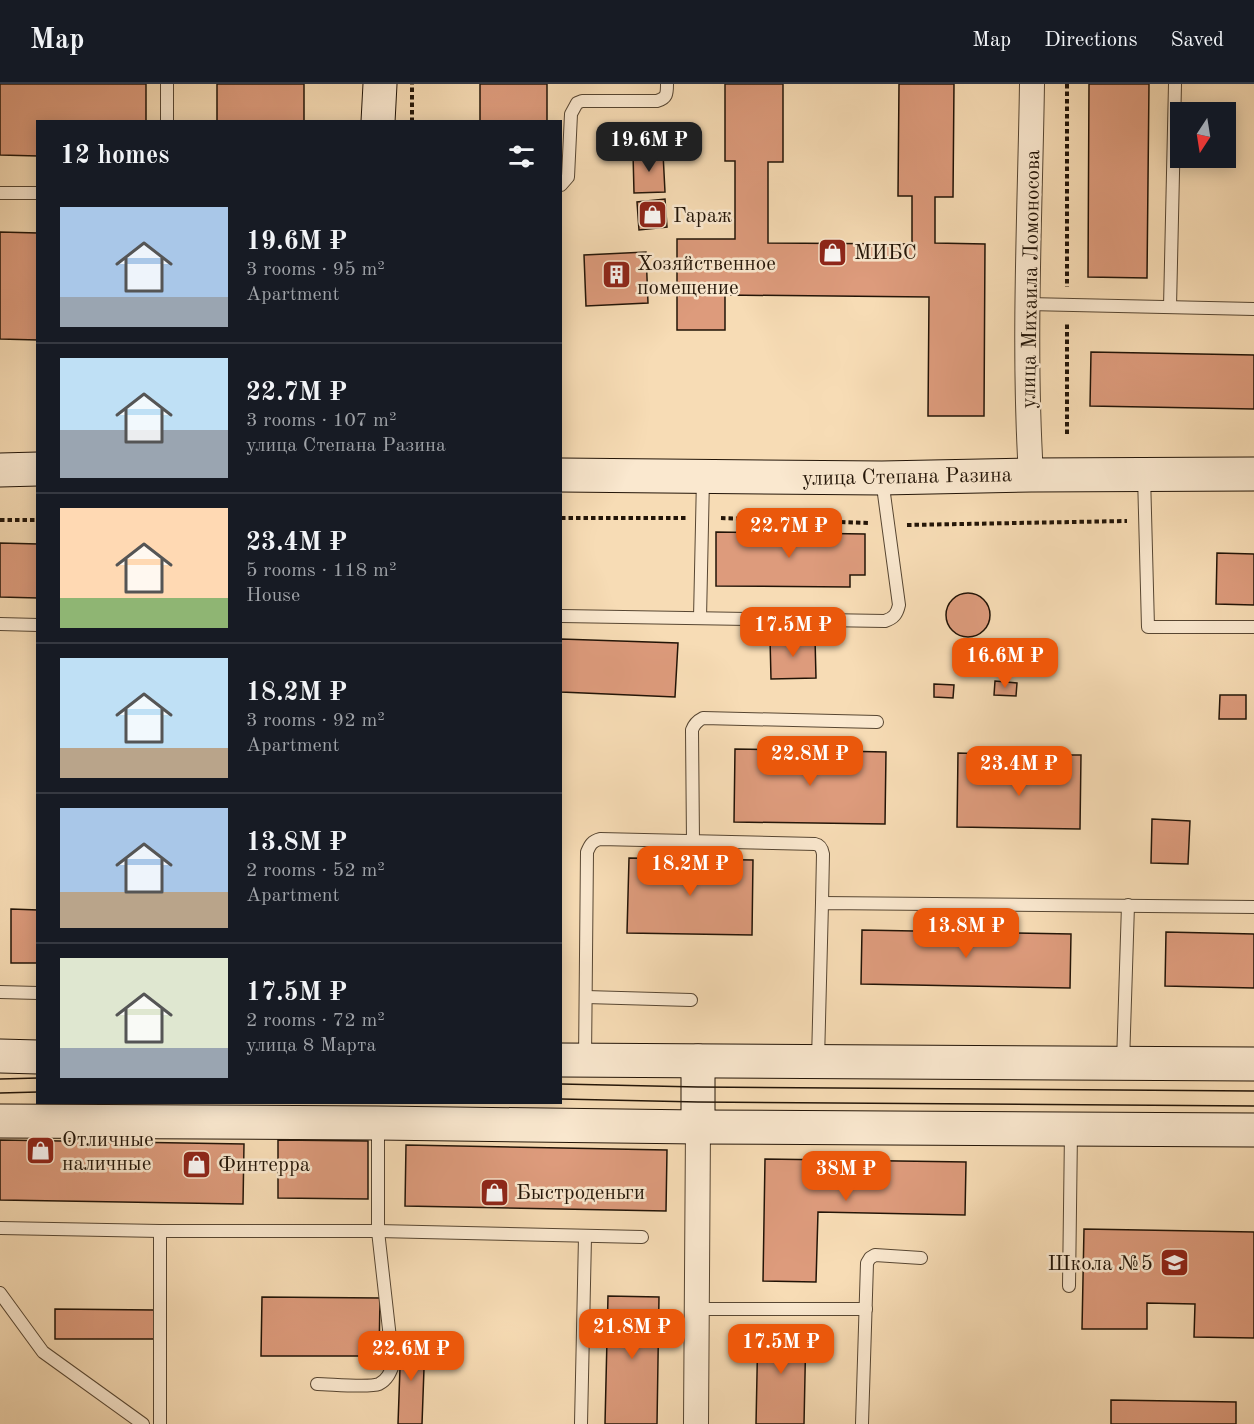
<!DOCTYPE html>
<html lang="en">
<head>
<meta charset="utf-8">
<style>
  body { margin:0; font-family:"Old Standard TT",serif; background:#20242c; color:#f1f3f6; height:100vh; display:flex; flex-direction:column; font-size:22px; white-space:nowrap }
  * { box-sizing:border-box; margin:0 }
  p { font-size:20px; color:#9ea1a6 }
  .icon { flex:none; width:33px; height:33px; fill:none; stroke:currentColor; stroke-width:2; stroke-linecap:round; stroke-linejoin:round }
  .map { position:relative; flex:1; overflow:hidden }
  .drawer { position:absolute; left:36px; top:36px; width:526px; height:984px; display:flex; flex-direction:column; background:#171b24; border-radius:0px; box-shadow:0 3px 15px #0003 }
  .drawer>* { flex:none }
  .needle { width:39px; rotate:192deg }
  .buttons { position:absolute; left:1170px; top:18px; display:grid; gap:12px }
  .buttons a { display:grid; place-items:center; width:66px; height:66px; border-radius:0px; background:#171b24; box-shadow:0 3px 15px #0003; font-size:30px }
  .price { position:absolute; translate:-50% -51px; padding:0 14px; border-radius:12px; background:#ea580c; color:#fff; font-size:20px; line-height:39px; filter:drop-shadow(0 2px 3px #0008) }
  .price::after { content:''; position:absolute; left:50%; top:36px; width:18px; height:14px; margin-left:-9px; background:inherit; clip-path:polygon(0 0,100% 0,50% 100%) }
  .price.active { background:#222; color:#fff }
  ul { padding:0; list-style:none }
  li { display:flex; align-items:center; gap:18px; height:150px; padding:0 24px }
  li+li { border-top:2px solid #363941 }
  li span { display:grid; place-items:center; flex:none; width:168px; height:120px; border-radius:0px; color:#555 }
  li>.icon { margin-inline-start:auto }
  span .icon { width:72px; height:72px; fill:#fffc; stroke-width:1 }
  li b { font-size:26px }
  h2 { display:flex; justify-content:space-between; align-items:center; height:72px; padding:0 24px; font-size:26px }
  header { display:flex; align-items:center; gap:36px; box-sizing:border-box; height:84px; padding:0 30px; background:#171b24; border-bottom:2px solid #363941 }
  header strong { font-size:28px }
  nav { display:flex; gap:33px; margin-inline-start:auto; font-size:21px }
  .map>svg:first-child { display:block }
</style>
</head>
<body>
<header>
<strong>Map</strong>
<nav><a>Map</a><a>Directions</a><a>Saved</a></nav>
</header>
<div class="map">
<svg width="1254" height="1340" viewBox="0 0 1254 1340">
  <rect width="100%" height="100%" fill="#f7dcb5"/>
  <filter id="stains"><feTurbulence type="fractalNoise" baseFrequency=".00333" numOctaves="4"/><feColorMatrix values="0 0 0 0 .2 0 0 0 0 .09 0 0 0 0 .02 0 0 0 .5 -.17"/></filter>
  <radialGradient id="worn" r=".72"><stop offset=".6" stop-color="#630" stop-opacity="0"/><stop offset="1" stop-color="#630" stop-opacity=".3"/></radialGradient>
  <g fill="#dd9b7c" stroke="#221407" stroke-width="1.5">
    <polygon points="0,0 146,0 146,38 38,38 38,72 0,71"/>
    <rect x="217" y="0" width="87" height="38"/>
    <rect x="480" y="0" width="67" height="38"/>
    <polygon points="725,0 783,0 783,78 768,78 768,159 912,160 912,112 898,112 899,0 954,0 953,113 935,113 935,159 985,160 984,332 928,332 929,213 725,211 725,246 677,246 677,155 735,155 735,77 725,77"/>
    <polygon points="1089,0 1149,0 1147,194 1088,193"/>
    <polygon points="633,69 663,69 665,108 634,109"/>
    <polygon points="665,115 667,143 639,146 637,118"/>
    <polygon points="0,148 38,149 38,256 0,255"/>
    <polygon points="646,168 648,219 586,222 584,171"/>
    <polygon points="1091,268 1254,271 1254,325 1090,322"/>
    <polygon points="716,448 865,450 865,491 850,491 850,503 716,502"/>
    <polygon points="0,459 38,460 38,514 0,513"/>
    <polygon points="1217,469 1254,470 1254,521 1216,520"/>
    <circle cx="968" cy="531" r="22"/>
    <polygon points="770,554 815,554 816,594 771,595"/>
    <polygon points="561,555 678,559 675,613 561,608"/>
    <polygon points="995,597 1017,599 1016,612 994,611"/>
    <polygon points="934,600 954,601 953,614 934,613"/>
    <polygon points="1220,611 1246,611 1246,635 1219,635"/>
    <polygon points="735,665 886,668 885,740 734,738"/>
    <polygon points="958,669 986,670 985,695 1053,696 1054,671 1081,671 1080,745 957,743"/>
    <polygon points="1152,735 1190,737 1188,780 1151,779"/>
    <polygon points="629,774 753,776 752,851 627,849"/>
    <polygon points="11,825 38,826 38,879 11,879"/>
    <polygon points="862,846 1071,850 1070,904 861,900"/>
    <polygon points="1166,848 1254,850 1254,904 1165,902"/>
    <polygon points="0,1056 244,1060 243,1120 0,1116"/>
    <polygon points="278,1056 368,1057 368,1115 278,1114"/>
    <polygon points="406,1061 667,1066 666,1127 405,1122"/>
    <polygon points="765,1075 966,1078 965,1131 818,1128 816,1198 763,1197"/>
    <polygon points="1084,1145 1254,1148 1254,1254 1194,1253 1195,1220 1147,1219 1147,1245 1082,1245"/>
    <polygon points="608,1212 659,1213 657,1340 605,1340"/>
    <polygon points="262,1213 380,1214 379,1272 261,1272"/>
    <polygon points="55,1225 154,1226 154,1255 55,1255"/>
    <polygon points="758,1242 806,1243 804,1340 756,1340"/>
    <polygon points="401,1255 425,1257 422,1340 398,1340"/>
    <polygon points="1111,1316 1236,1318 1236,1340 1111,1340"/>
  </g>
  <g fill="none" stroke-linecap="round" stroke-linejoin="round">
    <defs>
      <g id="lane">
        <polyline points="167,38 167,0"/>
        <path d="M561 101 568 93 571 30 577 19 582 17H657C667 14 667 10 667 0"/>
        <polyline points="0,109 38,109"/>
        <polyline points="1028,220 1254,225"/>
        <polyline points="1170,223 1175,0"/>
        <polyline points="1144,391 1148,543 1254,543"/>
        <path d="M561 532 885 537C894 534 897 530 899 521L882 395"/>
        <polyline points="700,534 703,394"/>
        <polyline points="0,540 38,541"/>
        <path d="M693 757 692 646C694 640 697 637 703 634L877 638"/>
        <polyline points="0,908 38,909"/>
        <polyline points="586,913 691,916"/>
        <path d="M585 976 587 768C590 761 592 757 600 755L815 760C820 761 822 764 823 770L822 819"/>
        <polyline points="818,976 822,819 1254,823"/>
        <polyline points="1123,979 1128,821"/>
        <polyline points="0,1144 160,1147 378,1147 642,1153"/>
        <polyline points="1069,1202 1071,1047"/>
        <polyline points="0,1209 43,1268 143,1340"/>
        <polyline points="697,1225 866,1225"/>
        <path d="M317 1300C330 1300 369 1304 379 1300 387 1296 390 1289 393 1281L378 1147V1039"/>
        <polyline points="160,1340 160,1147"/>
        <polyline points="581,1340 585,1153"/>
        <polyline points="862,1340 867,1179 870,1174 875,1171 921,1174"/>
      </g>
      <g id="street">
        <path d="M1031 391C1023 261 1030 130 1032 0"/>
        <polyline points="696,1340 698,1043"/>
      </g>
      <g id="secondary">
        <polyline points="378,38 380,0"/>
        <polyline points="0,386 38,385"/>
        <polyline points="561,391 882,394 1031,391 1254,390"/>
        <polyline points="0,972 38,973"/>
        <polyline points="561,976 1254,980"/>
        <polyline points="698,977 698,1043"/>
        <polyline points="0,1037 378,1039 698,1043 1254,1046"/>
      </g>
    </defs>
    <use href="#lane" stroke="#574632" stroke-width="14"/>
    <use href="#street" stroke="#574632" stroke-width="26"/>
    <use href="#secondary" stroke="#221407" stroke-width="35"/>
    <g stroke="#221407" stroke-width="4" stroke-dasharray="4.5 3" stroke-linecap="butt">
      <polyline points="1067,0 1067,203"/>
      <polyline points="412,38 412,0"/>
      <polyline points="1067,350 1067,238"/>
      <polyline points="561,434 686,434"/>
      <polyline points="721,434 869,439"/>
      <polyline points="0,436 38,436"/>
      <polyline points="907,441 1127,437"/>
    </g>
    <use href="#lane" stroke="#fae8cf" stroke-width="12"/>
    <use href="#street" stroke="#fae8cf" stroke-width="24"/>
    <use href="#secondary" stroke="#fae8cf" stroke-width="33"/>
    <g stroke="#221407" stroke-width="1.5">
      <polyline points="0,995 38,994"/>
      <polyline points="561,1000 698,1003 1254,1007"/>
      <polyline points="0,1009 38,1008"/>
      <polyline points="561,1015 698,1018 1254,1022"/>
    </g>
  </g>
  <defs>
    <symbol id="shop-square" viewBox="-11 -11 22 22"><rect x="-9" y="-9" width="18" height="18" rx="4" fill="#8f2418" stroke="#fae8cf"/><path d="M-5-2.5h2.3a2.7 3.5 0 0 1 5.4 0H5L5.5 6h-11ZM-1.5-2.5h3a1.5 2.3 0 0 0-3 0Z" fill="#fff"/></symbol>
    <symbol id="building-square" viewBox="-11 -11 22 22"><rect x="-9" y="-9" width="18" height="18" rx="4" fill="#8f2418" stroke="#fae8cf"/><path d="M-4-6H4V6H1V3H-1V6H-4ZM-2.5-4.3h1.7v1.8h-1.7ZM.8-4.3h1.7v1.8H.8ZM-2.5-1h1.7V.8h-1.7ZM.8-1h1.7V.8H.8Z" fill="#fff"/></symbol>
    <symbol id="school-square" viewBox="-11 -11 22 22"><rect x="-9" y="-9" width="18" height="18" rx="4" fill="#8f2418" stroke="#fae8cf"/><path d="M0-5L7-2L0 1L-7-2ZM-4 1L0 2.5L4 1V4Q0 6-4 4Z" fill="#fff"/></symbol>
  </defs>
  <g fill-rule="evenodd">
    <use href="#shop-square" x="636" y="114" width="33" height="33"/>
    <use href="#shop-square" x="816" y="152" width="33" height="33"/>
    <use href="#building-square" x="600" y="174" width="33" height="33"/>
    <use href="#shop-square" x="24" y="1050" width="33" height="33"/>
    <use href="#shop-square" x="180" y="1064" width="33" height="33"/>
    <use href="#shop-square" x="478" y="1092" width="33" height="33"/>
    <use href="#school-square" x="1158" y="1162" width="33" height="33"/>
  </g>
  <g text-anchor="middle" stroke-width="5" stroke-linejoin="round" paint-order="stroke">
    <g font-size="21" fill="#221407" stroke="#fae8cf" text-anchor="start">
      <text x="673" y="138">Гараж</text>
      <text x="854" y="175">МИБС</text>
      <text x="637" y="186">Хозяйственное<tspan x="637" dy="24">помещение</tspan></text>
      <text x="62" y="1062">Отличные<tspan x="62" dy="24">наличные</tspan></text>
      <text x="218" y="1087">Финтерра</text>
      <text x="516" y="1115">Быстроденьги</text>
      <text x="1153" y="1186" text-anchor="end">Школа №5</text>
    </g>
    <g font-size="21" fill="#221407" stroke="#fae8cf">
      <text transform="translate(1030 195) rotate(-89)" y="7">улица Михаила Ломоносова</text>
      <text transform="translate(907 392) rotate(-1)" y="7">улица Степана Разина</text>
    </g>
  </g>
  <rect width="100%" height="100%" filter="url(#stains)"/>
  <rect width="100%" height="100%" fill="url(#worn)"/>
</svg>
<div class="buttons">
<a><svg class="needle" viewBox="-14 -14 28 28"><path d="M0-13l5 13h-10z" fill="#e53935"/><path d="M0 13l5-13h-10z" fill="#9ea1a6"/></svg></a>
</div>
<b class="price active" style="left:649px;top:89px">19.6M ₽</b>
<b class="price" style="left:789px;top:475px">22.7M ₽</b>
<b class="price" style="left:793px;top:574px">17.5M ₽</b>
<b class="price" style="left:1005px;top:605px">16.6M ₽</b>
<b class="price" style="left:810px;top:703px">22.8M ₽</b>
<b class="price" style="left:1019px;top:713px">23.4M ₽</b>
<b class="price" style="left:690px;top:813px">18.2M ₽</b>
<b class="price" style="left:966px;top:875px">13.8M ₽</b>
<b class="price" style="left:846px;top:1118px">38M ₽</b>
<b class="price" style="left:632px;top:1276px">21.8M ₽</b>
<b class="price" style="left:781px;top:1291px">17.5M ₽</b>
<b class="price" style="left:411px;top:1298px">22.6M ₽</b>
<section class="drawer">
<h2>12 homes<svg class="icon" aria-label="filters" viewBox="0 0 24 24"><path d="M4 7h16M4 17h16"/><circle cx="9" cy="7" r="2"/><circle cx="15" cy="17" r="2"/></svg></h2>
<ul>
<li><span style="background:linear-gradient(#a9c7e8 75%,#9aa5b1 0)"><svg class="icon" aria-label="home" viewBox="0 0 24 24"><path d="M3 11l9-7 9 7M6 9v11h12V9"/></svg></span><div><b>19.6M ₽</b><p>3 rooms · 95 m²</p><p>Apartment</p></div></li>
<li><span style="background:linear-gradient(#bfe0f5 60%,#9aa5b1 0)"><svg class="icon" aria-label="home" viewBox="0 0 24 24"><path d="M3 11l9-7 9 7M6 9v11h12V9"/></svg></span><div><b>22.7M ₽</b><p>3 rooms · 107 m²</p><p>улица Степана Разина</p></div></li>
<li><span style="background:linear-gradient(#ffd9b3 75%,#8fb573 0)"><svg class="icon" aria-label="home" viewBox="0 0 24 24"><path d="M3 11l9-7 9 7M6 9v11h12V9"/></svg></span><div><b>23.4M ₽</b><p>5 rooms · 118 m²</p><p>House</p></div></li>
<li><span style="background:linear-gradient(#bfe0f5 75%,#b9a48a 0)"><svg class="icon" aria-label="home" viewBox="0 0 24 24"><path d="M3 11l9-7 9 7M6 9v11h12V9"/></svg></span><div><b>18.2M ₽</b><p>3 rooms · 92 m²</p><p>Apartment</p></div></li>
<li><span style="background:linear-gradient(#a9c7e8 70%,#b9a48a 0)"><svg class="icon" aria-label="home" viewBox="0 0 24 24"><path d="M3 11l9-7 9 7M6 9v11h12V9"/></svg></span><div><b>13.8M ₽</b><p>2 rooms · 52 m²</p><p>Apartment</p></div></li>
<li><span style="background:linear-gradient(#dfe7d0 75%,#9aa5b1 0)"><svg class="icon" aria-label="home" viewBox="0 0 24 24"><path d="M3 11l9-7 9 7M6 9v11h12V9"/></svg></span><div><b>17.5M ₽</b><p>2 rooms · 72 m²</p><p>улица 8 Марта</p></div></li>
</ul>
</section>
</div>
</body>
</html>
